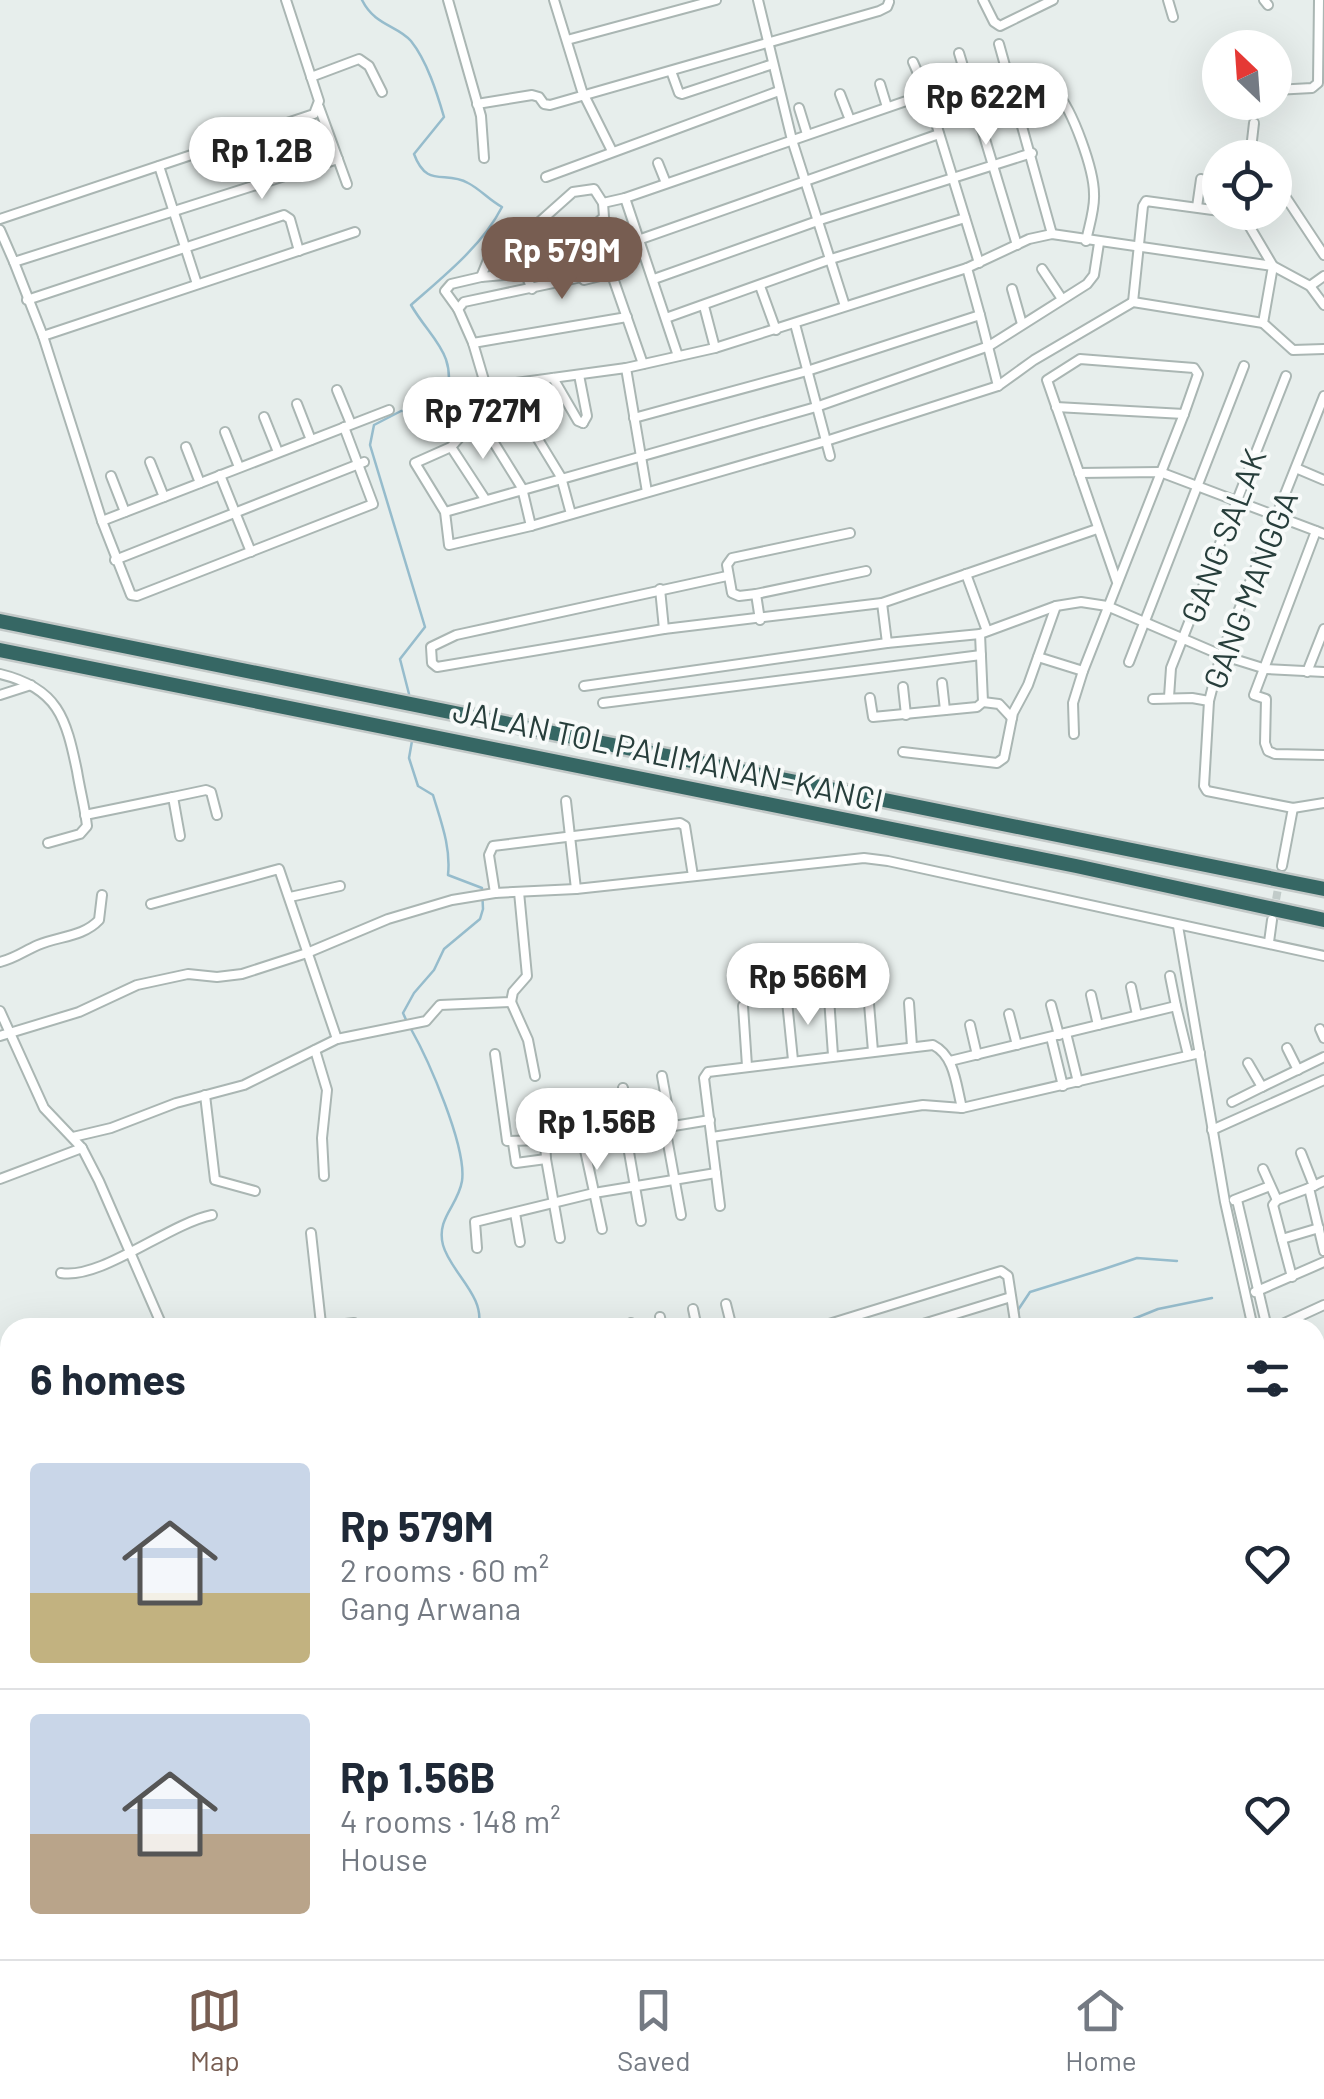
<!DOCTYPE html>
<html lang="en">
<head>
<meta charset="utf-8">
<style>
  body { margin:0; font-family:Barlow,sans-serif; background:#f6f6f7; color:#1f2937; height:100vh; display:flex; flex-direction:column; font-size:38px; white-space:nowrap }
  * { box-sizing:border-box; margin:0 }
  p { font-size:32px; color:#747a83 }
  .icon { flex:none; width:55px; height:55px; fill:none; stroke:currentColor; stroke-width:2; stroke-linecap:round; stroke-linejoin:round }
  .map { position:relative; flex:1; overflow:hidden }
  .sheet { position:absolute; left:0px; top:1318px; width:1325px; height:642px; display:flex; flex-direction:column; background:#fff; border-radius:30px 30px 0 0; box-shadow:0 10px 40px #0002 }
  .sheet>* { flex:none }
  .needle { width:65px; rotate:335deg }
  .controls { position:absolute; left:1202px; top:30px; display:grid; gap:20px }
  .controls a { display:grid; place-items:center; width:90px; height:90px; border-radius:50%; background:#fff; box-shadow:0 10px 40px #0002; font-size:50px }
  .price { position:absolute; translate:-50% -85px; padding:0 22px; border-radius:35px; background:#fff; color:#222; font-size:32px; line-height:65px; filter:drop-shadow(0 2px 5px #0008) }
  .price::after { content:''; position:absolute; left:50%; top:60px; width:30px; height:22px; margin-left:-15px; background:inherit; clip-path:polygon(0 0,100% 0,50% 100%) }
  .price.active { background:#775d51; color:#fff }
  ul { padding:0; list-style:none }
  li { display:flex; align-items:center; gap:30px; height:250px; padding:0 30px }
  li+li { border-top:2px solid #e0e1e3 }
  li span { display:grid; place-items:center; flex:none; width:280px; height:200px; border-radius:10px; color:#555 }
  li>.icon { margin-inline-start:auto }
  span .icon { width:120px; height:120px; fill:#fffc; stroke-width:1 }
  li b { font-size:42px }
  h2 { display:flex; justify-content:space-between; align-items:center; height:120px; padding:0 30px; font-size:42px }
  .menu { display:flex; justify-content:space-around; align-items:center; height:140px; border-top:2px solid #e0e1e3; background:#fff; font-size:28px; color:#747a83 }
  .menu a { display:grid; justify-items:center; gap:5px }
  .menu .active { color:#775d51 }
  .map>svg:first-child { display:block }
</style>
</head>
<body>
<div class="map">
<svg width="1324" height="1959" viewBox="0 0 1324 1959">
  <rect width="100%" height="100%" fill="#e7eeec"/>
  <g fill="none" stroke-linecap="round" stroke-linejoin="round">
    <g stroke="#96bccc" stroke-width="2.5">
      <path d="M362 0C375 26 397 25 411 41 427 61 437 93 444 117L414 154C427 189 445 170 468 183 480 189 489 200 502 207 482 246 444 276 411 305 432 341 458 353 446 400L433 409 401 411 374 425 370 445 425 627 400 659 409 694"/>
      <path d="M407 1022 403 1013 414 993 434 970 444 949 480 919 483 909 482 888 448 875C451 847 441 822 433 795L418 786 409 758 412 741"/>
      <path d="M411 1029C428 1059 467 1147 462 1181 458 1206 436 1218 443 1245 450 1272 487 1297 478 1328"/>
      <polyline points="1020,1328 1018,1310 1030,1292 1104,1269 1137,1258 1177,1261"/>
      <polyline points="1111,1328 1158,1309 1212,1298"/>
      <polyline points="498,1950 501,1959"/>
    </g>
    <polyline stroke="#96bccc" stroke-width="18" points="208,1959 209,1950"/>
    <polyline stroke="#c1cbc9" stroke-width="8" stroke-dasharray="8 4" stroke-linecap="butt" points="1274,911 1282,866"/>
    <defs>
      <g id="street">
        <polyline points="448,0 481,116 484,158"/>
        <polyline points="554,0 582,91 612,151"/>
        <polyline points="758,0 792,140 845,306"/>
        <polyline points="983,0 994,22 1000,26 1053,0"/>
        <polyline points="1168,0 1173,17"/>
        <polyline points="1264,0 1268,5"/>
        <polyline points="567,40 716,0"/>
        <polyline points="999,44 1052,234"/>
        <polyline points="959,53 1017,245"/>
        <polyline points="913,62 927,94 979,263"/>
        <polyline points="671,71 679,93 682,94 773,64"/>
        <polyline points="311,77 359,59 369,66 382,92"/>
        <polyline points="880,84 887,107"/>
        <polyline points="1275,90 1312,88 1318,83 1319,0"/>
        <polyline points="840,94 850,120"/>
        <polyline points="477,104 532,95 539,97 544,104 550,105 879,11 887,7 889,2"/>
        <polyline points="319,107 347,184"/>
        <polyline points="799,108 807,134"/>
        <polyline points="1250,158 1254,123"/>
        <polyline points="658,163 666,183"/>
        <polyline points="159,166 197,284"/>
        <polyline points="546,177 779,91"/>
        <polyline points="1275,181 1324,255"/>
        <polyline points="625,198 678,356"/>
        <polyline points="1197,207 1201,179"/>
        <polyline points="1241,212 1273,266 1263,323 1293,350 1324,349"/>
        <polyline points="0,219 314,114 319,101 286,0"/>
        <polyline points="0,230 14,262 338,159"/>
        <polyline points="604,252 643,364"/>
        <polyline points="14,262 43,336 355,232"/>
        <polyline points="1042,269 1062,299"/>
        <polyline points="525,273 550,265 604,217 603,203"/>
        <polyline points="580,276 584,280 612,273"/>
        <polyline points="481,277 451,284 445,291 458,309 473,343 486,387 485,399 478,417 451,447 415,463 445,512 449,545 531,526 826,441 998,386 1034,360 1133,302 1263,323"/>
        <polyline points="654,279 823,219 1032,153"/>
        <polyline points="760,286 776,330"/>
        <polyline points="1310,286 1324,276"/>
        <path d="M532 289 525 273 481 277 497 238 527 233 573 192 594 189 603 203 625 198 999 69C1016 68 1044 80 1056 92 1073 110 1094 170 1094 194 1095 209 1089 226 1086 241"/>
        <polyline points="1012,289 1022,324"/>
        <polyline points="27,300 284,215 290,219 299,251"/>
        <polyline points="1133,302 1143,206 1146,201 1220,211"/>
        <polyline points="704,306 715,348"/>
        <polyline points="458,309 464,302 577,278 582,274 588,260 604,252 939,134"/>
        <polyline points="980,315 998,386"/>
        <polyline points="666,318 831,259 965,218"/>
        <polyline points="795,324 830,456"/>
        <polyline points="43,336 102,521 131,595 137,596 373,504 344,427"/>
        <polyline points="473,343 627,317"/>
        <polyline points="626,368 647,492"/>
        <polyline points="579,375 587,416 583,423"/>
        <polyline points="553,378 578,421 583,423"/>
        <polyline points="505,385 561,477 571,514"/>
        <polyline points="486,387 626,368 715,348 967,268 1029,239 1052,234 1273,266 1310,286 1324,305"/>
        <polyline points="337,390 351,424"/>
        <polyline points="1324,396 1221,655 1209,701 1204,786 1207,791 1293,808 1324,803"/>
        <polyline points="297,404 311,440"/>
        <polyline points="1056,407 1184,414"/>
        <polyline points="264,417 278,452"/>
        <polyline points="478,417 522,488 531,526"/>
        <polyline points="634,418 807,371 980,315 967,268"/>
        <polyline points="225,432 239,467"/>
        <polyline points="186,447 200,483"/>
        <polyline points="451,447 485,499"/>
        <polyline points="150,462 164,497"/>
        <polyline points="1298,469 1324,480"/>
        <polyline points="1079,473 1160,472 1324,534"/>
        <polyline points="220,475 251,552"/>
        <polyline points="111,476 125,512"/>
        <polyline points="445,512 816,407 989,346 1087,284 1094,275 1099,243"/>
        <polyline points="102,521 389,410"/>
        <polyline points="1316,531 1254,695 1266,699 1265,743 1268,751 1275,754 1324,755"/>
        <polyline points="850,533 732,558 727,565 732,593 739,596 756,594 866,571"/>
        <polyline points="115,560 364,462"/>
        <polyline points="966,574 987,631"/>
        <polyline points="727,576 456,635 431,647 432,663 437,667 664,629 882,603 1097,529"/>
        <polyline points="660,589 664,629"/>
        <polyline points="756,594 760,620"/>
        <polyline points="882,603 887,643 980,634 1056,606 1081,602 1107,606 1221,655 1266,669 1324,672"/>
        <polyline points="980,634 983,702"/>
        <polyline points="1038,657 1083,671"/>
        <polyline points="1129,662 1244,366"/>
        <polyline points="1307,672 1324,629"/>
        <path d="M0 674C58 688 66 718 77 771 80 790 85 808 87 826L80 834 48 843"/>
        <polyline points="942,683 945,710"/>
        <polyline points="584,686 887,643"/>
        <polyline points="903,687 906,715"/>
        <polyline points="0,695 31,685"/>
        <polyline points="1169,697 1171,668 1286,376"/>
        <polyline points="870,698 873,717 977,707 983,702 999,704 1012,718"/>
        <polyline points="1153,699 1192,698 1209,701"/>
        <polyline points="603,703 981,655"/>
        <polyline points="1074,734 1073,703 1083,671 1184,414 1198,374 1194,368 1080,359 1047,380 1117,582"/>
        <polyline points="903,752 997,763 1004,758 1013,713 1028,685 1056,606"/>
        <polyline points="173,797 206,790 211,792 217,815"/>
        <polyline points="566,801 576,889"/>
        <polyline points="85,815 173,797 180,836"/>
        <polyline points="1282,866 1293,808"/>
        <polyline points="495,893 489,855 493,846 680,823 685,826 693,876"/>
        <polyline points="290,897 340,886"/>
        <polyline points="151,904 279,869 337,1039"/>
        <polyline points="1178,926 1225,1202 1253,1328"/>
        <polyline points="1269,942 1272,920"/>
        <path d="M0 962C16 958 24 951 38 945 59 936 83 937 99 920L102 895"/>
        <polyline points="1170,976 1176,1006"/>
        <polyline points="1131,987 1137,1015"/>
        <polyline points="868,992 873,1051"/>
        <polyline points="1091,995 1098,1025"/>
        <polyline points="829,998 833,1055"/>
        <polyline points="787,1001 793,1060"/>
        <polyline points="511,1002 528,1040 535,1076"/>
        <polyline points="909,1003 912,1046"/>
        <polyline points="1051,1005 1059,1035"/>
        <polyline points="743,1006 747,1066"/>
        <polyline points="0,1011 44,1108 82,1148 99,1181 163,1328"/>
        <polyline points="1009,1014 1017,1045"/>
        <polyline points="970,1025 977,1055"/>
        <polyline points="1320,1029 1324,1038"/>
        <polyline points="1066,1033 1078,1082"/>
        <polyline points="0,1036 79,1012 137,985 188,974 217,977 242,974 307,953 388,919 452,900 495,893 576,889 864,858 888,861 1324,956"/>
        <polyline points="1051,1037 1063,1086"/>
        <polyline points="1287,1048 1298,1070"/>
        <polyline points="315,1050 327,1090 322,1138 324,1176"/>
        <polyline points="495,1054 507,1141 546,1140"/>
        <polyline points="950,1061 1176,1006 1188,1055"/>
        <polyline points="1248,1063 1262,1087 1324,1057"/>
        <polyline points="662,1076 671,1126"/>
        <polyline points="623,1088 631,1134"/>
        <polyline points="205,1095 215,1180 255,1191"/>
        <polyline points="584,1096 590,1140"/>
        <polyline points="543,1101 546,1159 560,1238"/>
        <polyline points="1232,1102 1262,1087"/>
        <polyline points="665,1127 681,1215"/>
        <polyline points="1212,1130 1324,1080"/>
        <polyline points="626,1135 641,1221"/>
        <polyline points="73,1137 111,1128 176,1103 244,1085 337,1039 426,1021 440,1005 511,1002 513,992 527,976 519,892"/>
        <polyline points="712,1137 923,1105 962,1108 1200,1053"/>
        <polyline points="583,1141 602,1229"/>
        <polyline points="513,1143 516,1163 546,1159"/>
        <polyline points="546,1147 710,1120"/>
        <polyline points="1301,1153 1314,1186"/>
        <polyline points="1263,1169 1277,1200"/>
        <polyline points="0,1179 82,1148"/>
        <polyline points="1324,1181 1309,1188 1324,1251"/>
        <polyline points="1234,1200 1270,1186"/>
        <polyline points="1237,1200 1267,1328"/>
        <path d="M720 1206 704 1078 708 1072 933 1045C955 1056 956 1085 962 1108"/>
        <polyline points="515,1213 520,1242"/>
        <polyline points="311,1233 321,1324"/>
        <polyline points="1282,1239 1319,1228"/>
        <polyline points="477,1248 475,1222 594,1193 716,1173"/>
        <path d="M61 1273C101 1280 168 1224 212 1215"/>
        <polyline points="1292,1277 1273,1205 1277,1200 1309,1188"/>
        <polyline points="1255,1292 1324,1262"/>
        <polyline points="726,1304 732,1328"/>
        <polyline points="693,1309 697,1328"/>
        <polyline points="660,1317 662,1328"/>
        <polyline points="631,1323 632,1328"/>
        <polyline points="311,1328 354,1323"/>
        <polyline points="816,1328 1001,1271 1008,1276 1016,1328"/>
        <polyline points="910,1328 1011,1297"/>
        <polyline points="1274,1328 1324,1305"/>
        <polyline points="0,1382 10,1381"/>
        <polyline points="1315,1398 1324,1394"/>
        <polyline points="1321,1415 1324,1423"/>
        <polyline points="0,1448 10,1449"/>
        <polyline points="1315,1482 1324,1478"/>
        <polyline points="0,1502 10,1502"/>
        <polyline points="1315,1553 1324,1549"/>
        <polyline points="0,1563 10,1564"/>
        <polyline points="1315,1632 1324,1659"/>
        <polyline points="0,1666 10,1667"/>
        <polyline points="1315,1724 1324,1721"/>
        <polyline points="1315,1821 1324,1817"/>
        <polyline points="1315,1898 1324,1893"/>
        <polyline points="0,1918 10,1913"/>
        <polyline points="318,1950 321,1959"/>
        <polyline points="1124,1950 1126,1959"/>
        <polyline points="769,1952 784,1950"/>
        <polyline points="194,1959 199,1950"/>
        <polyline points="1194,1959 1211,1950"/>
      </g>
      <g id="highway">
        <polyline points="0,621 1324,889"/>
        <polyline points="0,650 1076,866 1324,920"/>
      </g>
    </defs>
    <use href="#street" stroke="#aab6b3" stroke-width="12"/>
    <use href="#highway" stroke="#c3c9c8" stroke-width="19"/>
    <use href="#street" stroke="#fff" stroke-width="8"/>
    <use href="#highway" stroke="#366764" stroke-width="14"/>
  </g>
  <g text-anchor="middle" stroke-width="8" stroke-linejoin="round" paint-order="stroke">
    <g font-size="32" fill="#273e3b" stroke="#f7faf9">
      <text transform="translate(1224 536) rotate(-69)" y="11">GANG SALAK</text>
      <text transform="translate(1251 590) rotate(-69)" y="11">GANG MANGGA</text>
      <text transform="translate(668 756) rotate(12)" y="11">JALAN TOL PALIMANAN–KANCI</text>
    </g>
  </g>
</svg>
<div class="controls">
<a><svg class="needle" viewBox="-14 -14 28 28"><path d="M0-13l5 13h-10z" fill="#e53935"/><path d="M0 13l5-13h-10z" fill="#747a83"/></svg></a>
<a><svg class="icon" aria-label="locate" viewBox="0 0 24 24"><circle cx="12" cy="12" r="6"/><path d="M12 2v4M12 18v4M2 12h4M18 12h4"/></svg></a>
</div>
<b class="price" style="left:986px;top:148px">Rp 622M</b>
<b class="price" style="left:262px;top:202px">Rp 1.2B</b>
<b class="price active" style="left:562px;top:302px">Rp 579M</b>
<b class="price" style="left:483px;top:462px">Rp 727M</b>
<b class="price" style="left:808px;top:1028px">Rp 566M</b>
<b class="price" style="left:597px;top:1173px">Rp 1.56B</b>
<section class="sheet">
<h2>6 homes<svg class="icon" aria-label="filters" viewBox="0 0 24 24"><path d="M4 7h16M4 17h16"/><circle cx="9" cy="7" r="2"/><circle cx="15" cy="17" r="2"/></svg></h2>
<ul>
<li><span style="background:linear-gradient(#c9d6e8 65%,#c2b280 0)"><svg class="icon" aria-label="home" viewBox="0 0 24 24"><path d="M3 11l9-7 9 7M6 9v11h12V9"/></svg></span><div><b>Rp 579M</b><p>2 rooms · 60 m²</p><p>Gang Arwana</p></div><svg class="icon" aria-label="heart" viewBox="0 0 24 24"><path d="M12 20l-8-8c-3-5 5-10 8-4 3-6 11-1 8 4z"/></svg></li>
<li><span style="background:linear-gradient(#c9d6e8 60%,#b9a48a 0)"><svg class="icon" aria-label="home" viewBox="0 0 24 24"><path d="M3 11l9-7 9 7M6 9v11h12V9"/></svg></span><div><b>Rp 1.56B</b><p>4 rooms · 148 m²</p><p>House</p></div><svg class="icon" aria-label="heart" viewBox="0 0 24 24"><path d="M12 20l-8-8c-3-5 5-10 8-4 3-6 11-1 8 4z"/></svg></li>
</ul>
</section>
</div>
<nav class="menu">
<a class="active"><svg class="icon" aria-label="map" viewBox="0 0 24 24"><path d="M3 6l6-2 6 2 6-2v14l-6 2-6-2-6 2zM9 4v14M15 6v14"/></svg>Map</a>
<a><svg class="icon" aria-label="saved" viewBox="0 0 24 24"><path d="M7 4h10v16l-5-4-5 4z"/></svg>Saved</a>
<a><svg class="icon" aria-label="home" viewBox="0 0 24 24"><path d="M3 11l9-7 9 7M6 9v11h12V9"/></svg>Home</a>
</nav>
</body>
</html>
